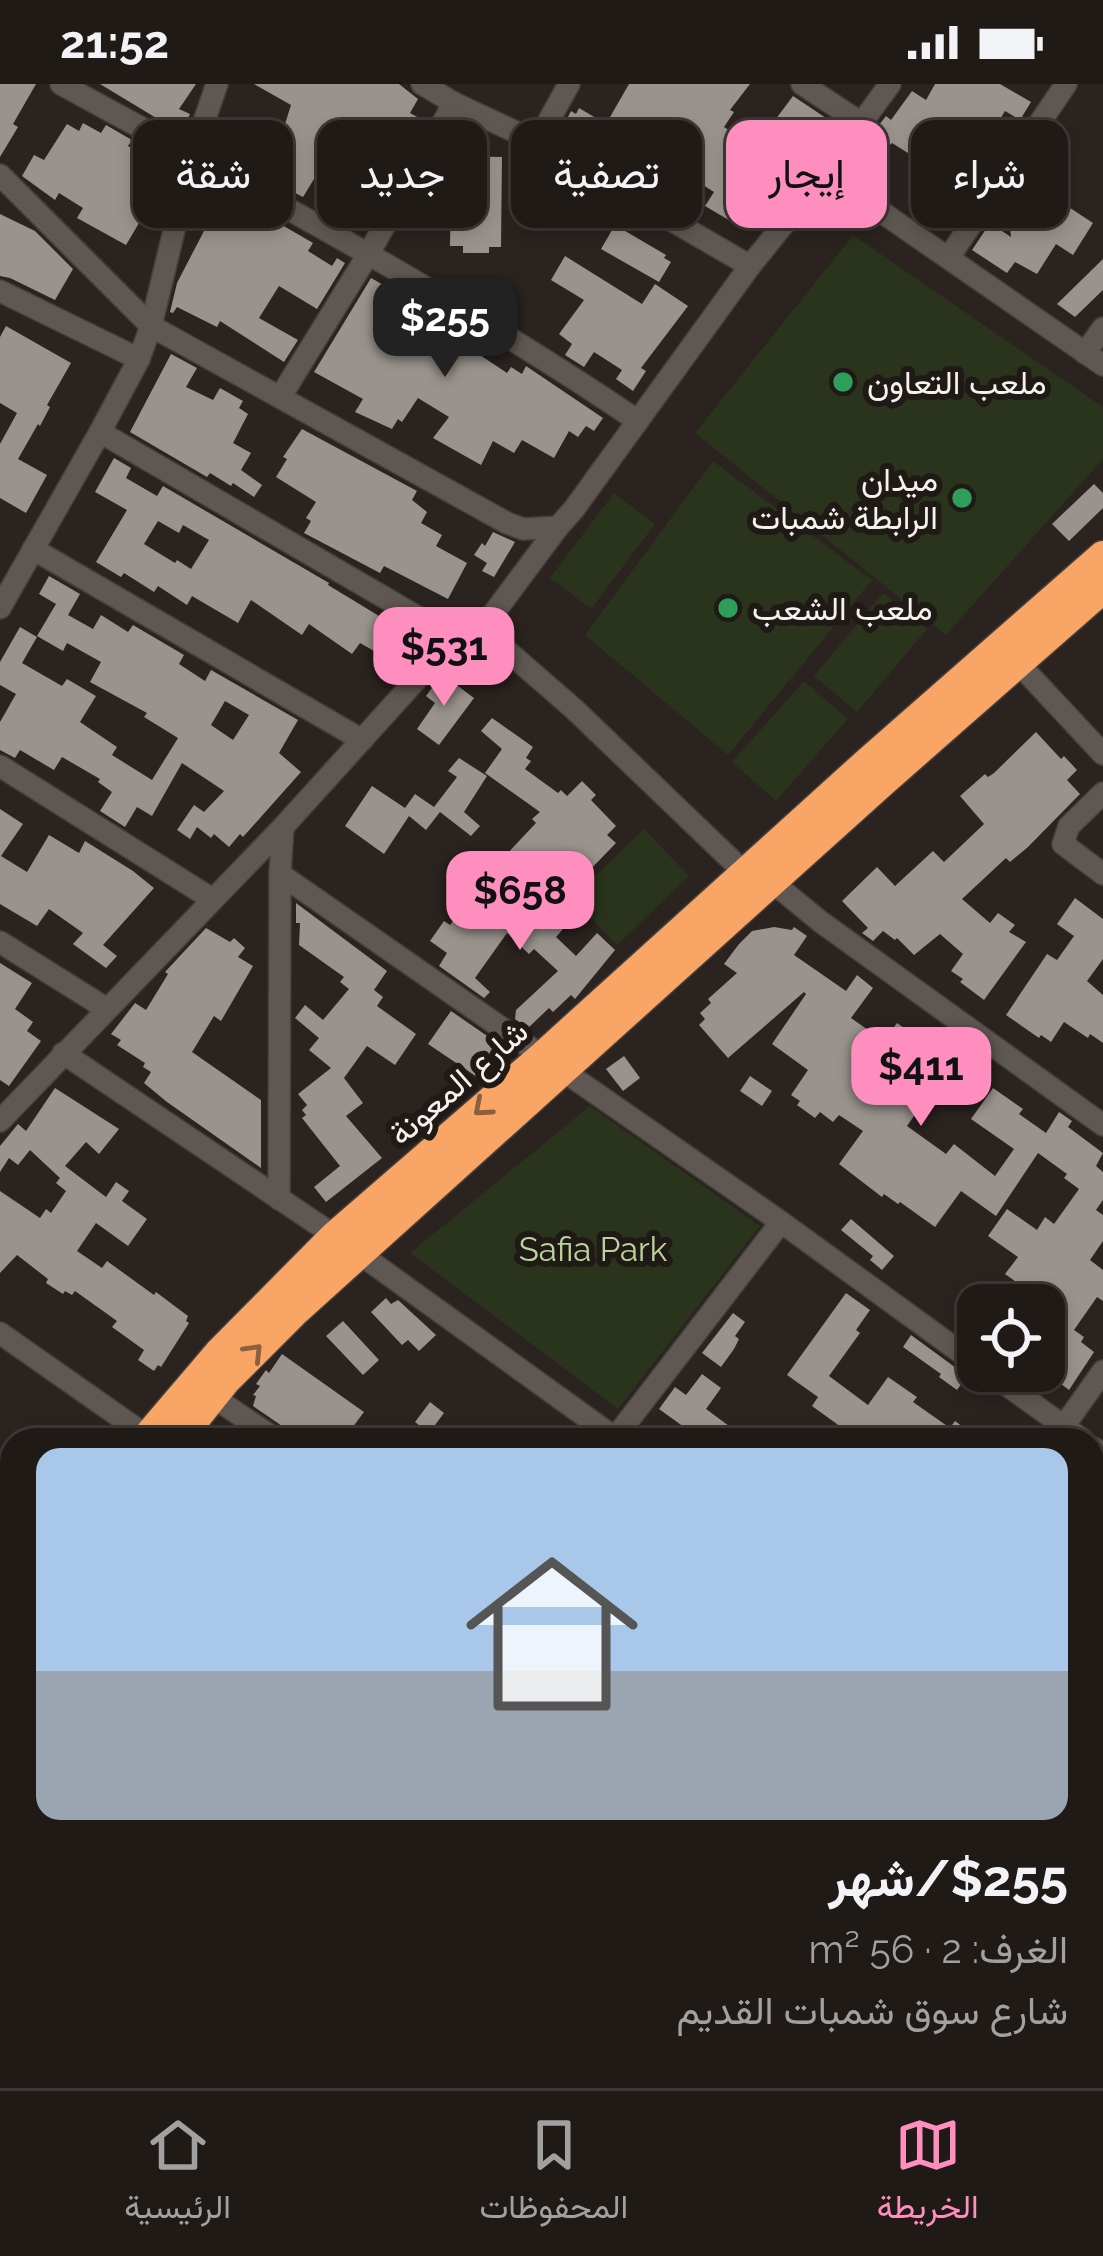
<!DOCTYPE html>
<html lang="ar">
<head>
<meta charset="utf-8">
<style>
  body { margin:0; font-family:Raleway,Vazirmatn,sans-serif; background:#2d2724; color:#f1f3f6; direction:rtl; height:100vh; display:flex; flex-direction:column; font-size:45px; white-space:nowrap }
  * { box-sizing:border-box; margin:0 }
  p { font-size:39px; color:#a2a1a1 }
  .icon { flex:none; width:66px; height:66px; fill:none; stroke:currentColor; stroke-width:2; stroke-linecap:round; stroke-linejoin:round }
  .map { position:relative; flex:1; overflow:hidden; direction:ltr }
  .sheet { position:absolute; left:0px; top:1344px; width:1104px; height:660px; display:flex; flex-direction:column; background:#201a17; border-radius:36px 36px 0 0; box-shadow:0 6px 18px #0003,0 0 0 3px #3d3836; direction:rtl }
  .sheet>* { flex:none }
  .top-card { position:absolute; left:36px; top:36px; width:1032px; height:108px; direction:rtl; display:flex; gap:24px }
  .controls { position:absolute; left:957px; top:1200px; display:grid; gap:24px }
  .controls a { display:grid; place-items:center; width:108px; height:108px; border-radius:24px; background:#201a17; box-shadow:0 6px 18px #0003,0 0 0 3px #3d3836; font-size:60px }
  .price { position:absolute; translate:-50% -102px; padding:0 27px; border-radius:24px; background:#fe8ebd; color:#111; font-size:39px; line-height:78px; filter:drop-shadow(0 3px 6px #0008) }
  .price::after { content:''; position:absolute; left:50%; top:72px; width:36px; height:27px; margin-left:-18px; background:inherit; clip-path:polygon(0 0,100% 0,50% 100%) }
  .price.current { background:#222; color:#fff }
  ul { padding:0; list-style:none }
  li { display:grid; align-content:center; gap:24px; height:636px; padding:0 36px }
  li span { display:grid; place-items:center; height:372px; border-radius:24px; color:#555 }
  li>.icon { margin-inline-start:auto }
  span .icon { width:216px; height:216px; fill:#fffc; stroke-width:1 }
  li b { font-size:51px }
  .pill { padding:0 42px; border-radius:24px; background:#201a17; box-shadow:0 6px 18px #0003,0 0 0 3px #3d3836; font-size:42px; line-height:108px }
  .pill.current { background:#fe8ebd; color:#111 }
  .status { display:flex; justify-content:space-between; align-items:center; height:84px; padding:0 60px; background:#201a17; direction:ltr }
  .status svg { height:33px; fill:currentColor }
  .menu { display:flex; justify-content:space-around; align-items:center; height:168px; border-top:3px solid #3d3836; background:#201a17; font-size:33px; color:#a2a1a1 }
  .menu a { display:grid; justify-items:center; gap:6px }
  .menu .current { color:#fe8ebd }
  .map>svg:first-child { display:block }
</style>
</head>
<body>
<div class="status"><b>21:52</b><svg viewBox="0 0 49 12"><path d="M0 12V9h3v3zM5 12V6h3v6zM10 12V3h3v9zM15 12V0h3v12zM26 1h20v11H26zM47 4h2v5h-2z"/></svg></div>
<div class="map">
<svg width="1103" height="2004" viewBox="0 0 1103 2004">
  <rect width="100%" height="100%" fill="#2a231f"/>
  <g fill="#2a341c">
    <polygon points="853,151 1103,323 1103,375 946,551 695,349"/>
    <polygon points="713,377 872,496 728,671 585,551"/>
    <polygon points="614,409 655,440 591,525 550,494"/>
    <polygon points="883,509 927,545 857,628 814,592"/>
    <polygon points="804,597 848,635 776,717 732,678"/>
    <polygon points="644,745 689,792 617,861 572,815"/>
    <polygon points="590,1022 760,1142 618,1325 410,1169"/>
  </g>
  <g fill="#9a938d" fill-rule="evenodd">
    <polygon points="0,0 36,0 13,40 18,43 0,73"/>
    <polygon points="100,0 196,0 179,25 190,30 181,49"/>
    <polygon points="254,0 399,0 418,15 410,29 426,38 408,70 394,62 392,66 389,64 370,96 387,106 374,130 314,95 303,113 214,67 231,38 247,47 249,44 256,48 257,46 280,56 291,21"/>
    <polygon points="629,0 750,0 730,26 734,28 724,43 755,63 793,12 829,36 800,68 744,145 705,122 714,108 684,89 678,100 643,80 635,94 622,87 627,79 563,43 571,27 576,30 579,24 606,40"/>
    <polygon points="935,0 1000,0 1031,18 1020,36 1005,27 990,52 1003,60 981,94 970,87 965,94 956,89 949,99 937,91 932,97 918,87 924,79 892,59 888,63 872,50 886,32 891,36 912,7 926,16"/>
    <polygon points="83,39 101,49 106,41 132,56 128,62 158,79 152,91 166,95 148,137 142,134 126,161 77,134 83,124 59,109 55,116 22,92 34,71 44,76 67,40 79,47"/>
    <polygon points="452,53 459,57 450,72 502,73 501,163 489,163 489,169 463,169 463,162 450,162 451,102 445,103 444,77 440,74"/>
    <polygon points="1026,95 1093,139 1073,171 1056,160 1037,190 1015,178 1007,189 972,166 990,139 1011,153 1007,114 1010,109 1018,108"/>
    <polygon points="208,98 313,159 308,167 332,182 337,174 345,179 317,225 279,202 259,234 298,256 284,278 220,237 217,243 177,223 173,229 170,228 177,199 205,145 191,140 196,118"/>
    <polygon points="561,101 569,107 572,102 591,112 570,146 543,130"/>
    <polygon points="0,130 35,147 73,185 55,216 10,194 0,192"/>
    <polygon points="615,141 666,171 664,174 671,178 659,198 601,165"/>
    <polygon points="565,172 642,220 655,200 688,222 641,284 646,287 633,307 616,295 622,286 594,268 584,283 565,271 572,260 559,250 584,216 551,196"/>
    <polygon points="1103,175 1103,206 1075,233 1057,220"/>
    <polygon points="371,194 419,221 420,218 448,235 446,239 483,258 477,269 507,289 511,283 522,290 526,282 603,334 594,347 586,342 578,353 569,347 554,374 522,356 514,369 493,357 481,381 433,354 449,333 418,314 402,338 398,335 392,345 355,328 363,315 314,288"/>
    <polygon points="6,242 71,279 47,321 50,323 40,342 38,340 18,375 47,391 26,429 0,414 0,360 17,329 0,319 0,253"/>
    <polygon points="171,270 197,284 186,303 213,316 220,304 243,317 239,324 248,330 233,359 251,369 241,386 262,401 254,413 233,399 231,402 210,389 207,393 130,348"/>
    <polygon points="302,345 417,407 412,416 427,428 421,439 442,451 436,462 467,479 448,515 384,482 380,489 304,449 311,437 306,434 316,418 276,393 287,375 283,373"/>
    <path d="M114 374 131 384 126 394 157 412 163 402 329 499 328 501 384 535 386 532 423 554 408 582 404 580 402 583 360 559 352 570 309 540 302 551 251 516 238 539 192 512 187 521 158 502 154 508 124 489 121 493 96 478 127 426 95 408ZM158 437 179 449 183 441 209 456 191 485 177 476 175 479 144 460Z"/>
    <polygon points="1094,400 1103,409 1103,424 1069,457 1052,440"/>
    <polygon points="493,448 515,458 494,493 482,487 487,479 474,471 482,459 485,462"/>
    <path d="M49 492 80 510 68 531 93 545 101 531 128 548 133 541 184 571 179 580 205 597 211 586 298 636 279 669 301 688 243 753 240 750 229 763 214 750 211 754 197 743 190 755 177 746 194 721 204 728 224 707 182 679 152 732 137 723 125 743 100 727 112 708 98 698 100 695 62 673 54 686 20 666 15 674 0 666V638L16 610 0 601V578L20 543 37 553 22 579 62 602 67 595 96 612 80 638 117 663 112 671 152 696 178 654 144 633 147 629 90 598 101 578 67 559 63 567 37 552 56 520 39 510ZM225 617 249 631 233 656 211 641Z"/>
    <polygon points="442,590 474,614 439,661 417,645 435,619 426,612"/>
    <polygon points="492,634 533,663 526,674 531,677 525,685 558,709 561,706 567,712 582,697 596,711 591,716 616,742 607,751 616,759 584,792 556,768 529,796 505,772 536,739 532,735 540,728 485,689 502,665 481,647"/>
    <polygon points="1036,648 1061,675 1064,672 1077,686 1067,696 1080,710 1028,763 1010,778 1006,774 962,815 990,839 998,829 1015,841 1009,848 1026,858 984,916 960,898 963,895 951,887 963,870 940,850 914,871 897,854 895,856 883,847 873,857 862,849 868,844 842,817 877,783 895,802 933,767 944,778 984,740 960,712 985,690 988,693 994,689"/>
    <polygon points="459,674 487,692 464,728 480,742 471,752 440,728 426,746 409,732 384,770 345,742 372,702 405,724 415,710 434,723 457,693 448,687"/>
    <polygon points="0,725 23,740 1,772 27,788 49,751 79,769 85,757 133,787 154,804 103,861 117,872 106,884 73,860 83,849 49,825 37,842 0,820"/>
    <polygon points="535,811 561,834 557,839 563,845 556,853 576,872 597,849 615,866 575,915 571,911 553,928 549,924 528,944 515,935 516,926 558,887 534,865 529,870 507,849 475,894 490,908 484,914 439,882 447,869 430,857 444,837 450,841 458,831 461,833 470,821 476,826 481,819 509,839"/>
    <polygon points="1075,814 1103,835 1103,875 1087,897 1103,911 1103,959 1090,950 1088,954 1064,938 1051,958 1041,951 1039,954 1006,931 1047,870 1057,876 1074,852 1057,840"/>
    <polygon points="296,819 387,887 374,906 383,913 377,922 416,950 395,981 367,962 344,994 363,1019 346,1032 382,1074 326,1118 314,1103 340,1082 302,1034 306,1031 302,1026 307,1021 298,1010 331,984 309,966 319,954 295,934 305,921 323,936 349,905 340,898 344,893 299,861 300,839 296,839"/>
    <polygon points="774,843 792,846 794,843 807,852 794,871 846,907 857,891 873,904 851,934 884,957 897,939 926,959 936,944 950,954 944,962 957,971 907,1042 946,1070 954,1060 995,1092 1014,1065 971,1035 993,1004 1023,1025 1019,1030 1046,1049 1059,1028 1072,1037 1068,1043 1103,1069 1096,1082 1103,1088 1103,1116 1096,1126 1103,1131 1103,1157 1090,1176 1103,1186 1103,1217 1097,1213 1074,1246 1084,1253 1081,1258 1094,1268 1069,1306 1057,1297 1050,1308 1020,1287 1044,1287 1044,1218 1005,1190 1018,1173 988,1152 1007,1125 1037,1146 1045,1133 1054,1140 1079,1105 1064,1094 1067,1090 1038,1069 996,1132 961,1107 935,1143 900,1118 898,1120 884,1110 882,1113 839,1080 863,1047 839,1031 833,1038 820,1028 815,1034 797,1021 800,1017 791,1011 808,986 772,960 806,910 804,908 728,974 699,941 705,935 700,929 711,919 708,915 737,889 724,880 739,860 752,847"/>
    <polygon points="206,844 230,858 234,854 245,864 238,873 253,882 221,937 214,932 192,968 261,1016 261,1084 167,1018 144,999 151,988 143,983 145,979 117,961 121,956 111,950 135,919 146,926 168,890 165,888"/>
    <polygon points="0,879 32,899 15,925 33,938 27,947 41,957 9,1002 0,996"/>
    <polygon points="451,927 503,963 480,995 428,960"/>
    <polygon points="624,972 640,994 623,1007 606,985"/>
    <polygon points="750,992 772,1007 762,1022 740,1007"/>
    <polygon points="55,1004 119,1045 99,1070 86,1058 65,1082 106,1113 116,1098 129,1107 122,1117 147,1135 128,1162 96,1139 77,1167 102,1184 107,1177 154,1211 156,1208 188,1232 186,1237 189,1239 161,1283 158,1281 154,1287 138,1276 144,1266 112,1243 117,1237 75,1207 72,1211 65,1207 63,1210 46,1199 48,1195 17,1171 0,1189 0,1107 40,1134 46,1125 51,1129 66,1107 56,1099 60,1094 30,1066 18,1081 9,1074 0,1088 0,1062 18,1040 26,1047"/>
    <polygon points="851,1135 894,1172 882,1186 870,1176 873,1172 841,1146"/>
    <polygon points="846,1209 870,1226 856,1246 860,1249 829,1292 868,1321 888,1293 917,1313 913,1318 950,1344 955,1337 981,1356 910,1356 892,1343 883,1356 859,1356 812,1322 818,1313 787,1291"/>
    <polygon points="386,1214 391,1220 398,1216 436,1251 419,1267 408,1256 402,1261 371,1228"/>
    <polygon points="733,1229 745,1238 735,1252 739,1255 734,1265 721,1283 702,1269"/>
    <polygon points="343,1237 379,1276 363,1291 326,1252"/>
    <polygon points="911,1251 967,1292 957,1306 939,1293 941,1290 903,1263"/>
    <polygon points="282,1270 364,1328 343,1356 297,1356 285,1344 253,1322 256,1312 253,1311 260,1302 256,1300 266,1286 269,1289"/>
    <polygon points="702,1290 721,1304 706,1325 748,1356 702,1356 659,1325 675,1303 686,1311"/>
    <polygon points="430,1318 444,1329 429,1349 415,1338"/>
  </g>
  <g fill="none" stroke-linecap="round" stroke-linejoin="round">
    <defs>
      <g id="minor">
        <path d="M61 0C256 107 454 212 638 337"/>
        <polyline points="422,0 454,19 537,58 750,182"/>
        <polyline points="802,0 861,39"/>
        <polyline points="537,58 569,0"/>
        <polyline points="825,89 1103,281"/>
        <polyline points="0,91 151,242"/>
        <polyline points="949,173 1066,0"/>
        <polyline points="0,207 139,275"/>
        <polyline points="151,242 192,72 217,0"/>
        <polyline points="1085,269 1103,244"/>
        <polyline points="281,312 369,169 454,19"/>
        <polyline points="100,348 454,554"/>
        <polyline points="33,465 362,656"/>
        <polyline points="0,524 100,348 139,275 151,242 507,439 523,445 558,443 574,425 750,182 825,89 890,0"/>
        <polyline points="482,545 574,625 745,789 771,797 821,838 1103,1041"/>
        <polyline points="1017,578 1103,670"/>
        <polyline points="0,682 212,815"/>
        <polyline points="1103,709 1069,742 1063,760 1103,790"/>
        <polyline points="283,743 280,790 781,1138 978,1281"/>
        <polyline points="0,858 107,925"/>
        <polyline points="63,969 335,1152 618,1356"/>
        <polyline points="0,1037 283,743 454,554 482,545 558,443"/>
        <polyline points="279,1115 280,790"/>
        <polyline points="0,1249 147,1352"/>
        <polyline points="987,1287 1083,1356"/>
        <polyline points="213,1313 277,1356"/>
        <polyline points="615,1354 781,1138"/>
        <polyline points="1054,1356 1103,1287"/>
        <polyline points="1092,1363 1103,1370"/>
        <polyline points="1092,1694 1103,1702"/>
        <polyline points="1092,1948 1103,1956"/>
        <polyline points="286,1992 307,2004"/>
        <polyline points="591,1992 610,2004"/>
        <polyline points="867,1992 884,2004"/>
        <polyline points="21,2004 28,1992"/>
        <polyline points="249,2004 256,1992"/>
        <polyline points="343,2004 350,1992"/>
        <polyline points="475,2004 483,1992"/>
        <polyline points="705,2004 714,1992"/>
      </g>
      <g id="highway">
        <polyline points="145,1356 220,1268 335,1152 542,973 868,678 1103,472"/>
        <polyline points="178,1356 226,1296 296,1226 882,698 1103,504"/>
        <polyline points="0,1583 12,1563"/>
        <polyline points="0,1631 12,1611"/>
      </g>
    </defs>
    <use href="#minor" stroke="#443f3b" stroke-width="24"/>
    <use href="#highway" stroke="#443f3b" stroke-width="33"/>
    <use href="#minor" stroke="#5f5852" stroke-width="21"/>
    <use href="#highway" stroke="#f9a566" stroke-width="30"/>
  </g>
  <defs><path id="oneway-chevron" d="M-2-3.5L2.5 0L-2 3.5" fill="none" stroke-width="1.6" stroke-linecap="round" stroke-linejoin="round" transform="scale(3)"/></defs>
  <g stroke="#8c603e">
    <use href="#oneway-chevron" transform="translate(482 1024) rotate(139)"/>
    <use href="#oneway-chevron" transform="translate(254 1268) rotate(-46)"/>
  </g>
  <g fill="#2e9e5b" stroke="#201a16" stroke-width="4.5">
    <circle cx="843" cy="298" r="12"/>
    <circle cx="962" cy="414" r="12"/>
    <circle cx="728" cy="524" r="12"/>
  </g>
  <g text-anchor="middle" stroke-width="12" stroke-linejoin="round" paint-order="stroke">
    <g font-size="33" fill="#f5f1ee" stroke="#201a16" text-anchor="start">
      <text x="867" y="310">ملعب التعاون</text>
      <text x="938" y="407" text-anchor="end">ميدان<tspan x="938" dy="38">الرابطة شمبات</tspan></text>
      <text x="752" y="536">ملعب الشعب</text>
    </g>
    <g font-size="33" fill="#f5f1ee" stroke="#201a16">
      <text transform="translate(458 998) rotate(-41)" y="12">شارع المعونة</text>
    </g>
    <g font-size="33" fill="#bcd49c" stroke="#201a16">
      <text x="593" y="1177">Safia Park</text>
    </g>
  </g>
</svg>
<div class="controls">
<a><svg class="icon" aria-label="locate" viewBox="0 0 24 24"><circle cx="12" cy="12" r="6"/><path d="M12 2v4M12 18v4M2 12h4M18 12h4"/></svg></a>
</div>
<b class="price current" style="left:445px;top:296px">$255</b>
<b class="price" style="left:444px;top:625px">$531</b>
<b class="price" style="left:520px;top:869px">$658</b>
<b class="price" style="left:921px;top:1045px">$411</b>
<div class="top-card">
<a class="pill">شراء</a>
<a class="pill current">إيجار</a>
<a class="pill">تصفية</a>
<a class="pill">جديد</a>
<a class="pill">شقة</a>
</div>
<section class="sheet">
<ul>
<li><span style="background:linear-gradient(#a9c7e8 60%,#9aa5b1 0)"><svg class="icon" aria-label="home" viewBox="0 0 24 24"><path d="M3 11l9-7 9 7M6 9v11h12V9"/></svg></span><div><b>$255/شهر</b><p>الغرف: 2 · 56 m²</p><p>شارع سوق شمبات القديم</p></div></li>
</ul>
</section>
</div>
<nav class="menu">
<a class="current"><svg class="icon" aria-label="map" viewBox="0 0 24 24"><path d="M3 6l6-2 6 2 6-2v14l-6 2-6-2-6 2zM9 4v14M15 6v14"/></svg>الخريطة</a>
<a><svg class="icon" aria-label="saved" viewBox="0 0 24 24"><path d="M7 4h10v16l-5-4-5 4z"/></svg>المحفوظات</a>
<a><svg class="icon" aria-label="home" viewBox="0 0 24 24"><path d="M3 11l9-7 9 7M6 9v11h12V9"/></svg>الرئيسية</a>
</nav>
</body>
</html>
